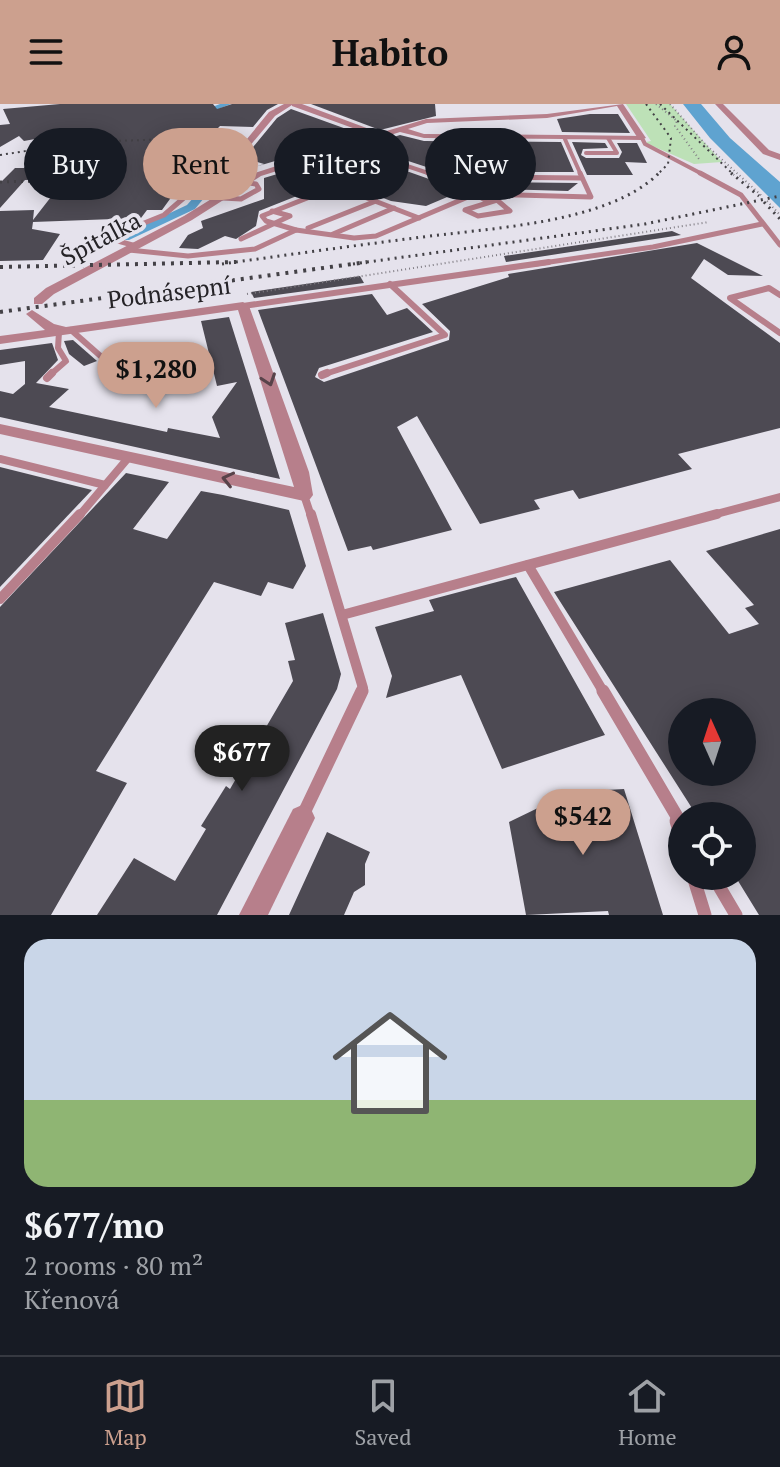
<!DOCTYPE html>
<html lang="en">
<head>
<meta charset="utf-8">
<style>
  body { margin:0; font-family:"PT Serif",serif; background:#20242c; color:#f1f3f6; height:100vh; display:flex; flex-direction:column; font-size:30px; white-space:nowrap }
  * { box-sizing:border-box; margin:0 }
  p { font-size:26px; color:#9ea1a6 }
  .icon { flex:none; width:44px; height:44px; fill:none; stroke:currentColor; stroke-width:2; stroke-linecap:round; stroke-linejoin:round }
  .map { position:relative; height:811px; overflow:hidden }
  .panel { display:flex; flex-direction:column; background:#171b24; flex:1 }
  .panel>* { flex:none }
  .banner { position:absolute; left:24px; top:24px; width:732px; height:72px; display:flex; gap:16px }
  .needle { width:52px; rotate:357deg }
  .tools { position:absolute; left:668px; top:594px; display:grid; gap:16px }
  .tools a { display:grid; place-items:center; width:88px; height:88px; border-radius:50%; background:#171b24; box-shadow:0 4px 20px #0003; font-size:40px }
  .price { position:absolute; translate:-50% -68px; padding:0 18px; border-radius:28px; background:#cca08e; color:#111; font-size:26px; line-height:52px; filter:drop-shadow(0 2px 4px #0008) }
  .price::after { content:''; position:absolute; left:50%; top:48px; width:24px; height:18px; margin-left:-12px; background:inherit; clip-path:polygon(0 0,100% 0,50% 100%) }
  .price.on { background:#222; color:#fff }
  ul { padding:0; list-style:none }
  li { display:grid; align-content:center; gap:16px; height:424px; padding:0 24px }
  li span { display:grid; place-items:center; height:248px; border-radius:24px; color:#555 }
  li>.icon { margin-inline-start:auto }
  span .icon { width:144px; height:144px; fill:#fffc; stroke-width:1 }
  li b { font-size:34px }
  .pill { padding:0 28px; border-radius:36px; background:#171b24; box-shadow:0 4px 20px #0003; font-size:28px; line-height:72px }
  .pill.on { background:#cca08e; color:#111 }
  header { display:flex; justify-content:space-between; align-items:center; height:104px; padding:0 24px; background:#cca08e; color:#111; font-size:36px; font-weight:800 }
  .tab-bar { display:flex; justify-content:space-around; align-items:center; height:112px; border-top:2px solid #363941; background:#171b24; font-size:22px; color:#9ea1a6 }
  .tab-bar a { display:grid; justify-items:center; gap:4px }
  .tab-bar .on { color:#cca08e }
  .map>svg:first-child { display:block }
</style>
</head>
<body>
<header><svg class="icon" aria-label="menu" viewBox="0 0 24 24"><path d="M4 6h16M4 12h16M4 18h16"/></svg>Habito<svg class="icon" aria-label="person" viewBox="0 0 24 24"><circle cx="12" cy="8" r="4"/><path d="M4 21q1-7 8-7t8 7"/></svg></header>
<div class="map">
<svg width="780" height="811" viewBox="0 0 780 811">
  <rect width="100%" height="100%" fill="#e5e2ec"/>
  <polygon fill="#bde1b7" points="626,0 670,0 722,58 694,60 648,40 646,38 651,37"/>
  <polygon fill="#5fa3d0" points="683,0 701,0 730,34 780,78 780,104 710,34"/>
  <g fill="none" stroke-linecap="round" stroke-linejoin="round">
    <g fill="#5fa3d0" fill-rule="evenodd">
      <polygon points="220,0 231,0 198,13 191,11"/>
      <polygon points="203,70 211,72 204,94 195,105 129,136 121,136 121,132 187,101 194,93"/>
    </g>
  </g>
  <g fill="#4d4a53" fill-rule="evenodd">
    <polygon points="60,0 213,0 217,5 232,0 278,0 267,6 253,23 220,22 212,30 198,63 194,63 185,83 175,88 162,106 147,106 141,114 33,118 32,125 60,130 43,156 0,157 0,107 34,106 33,116 65,75 25,76 0,104 0,79 15,64 24,64 35,50 32,46 46,33 24,37 19,32 0,43 0,21 10,20 3,5"/>
    <polygon points="311,0 435,0 436,12 380,26"/>
    <polygon points="291,5 363,31 248,65 264,60 244,54 277,14"/>
    <polygon points="590,10 618,10 630,29 562,28 557,15"/>
    <polygon points="400,31 424,37 561,38 574,68 494,68 489,75 494,78 578,79 568,87 497,85 477,69 472,42 467,38 462,42 466,67 463,75 399,54 337,76 300,63"/>
    <polygon points="572,38 605,39 608,44 583,45 581,51 586,54 619,54 622,48 617,39 637,39 647,59 625,58 633,71 587,71"/>
    <polygon points="398,64 460,86 459,88 426,102 391,97 352,82"/>
    <polygon points="284,68 322,82 259,107 256,122 236,135 225,132 198,145 179,144 188,131 203,124 201,117 264,95 264,74"/>
    <polygon points="672,127 681,131 506,158 504,152"/>
    <polygon points="697,139 763,172 728,171 704,155 691,174 780,239 780,324 678,350 692,365 579,395 573,386 534,396 540,405 480,420 417,312 397,323 452,426 373,446 371,442 348,447 258,206 372,190 387,211 407,204 433,228 319,264 315,273 324,278 449,236 450,227 422,200 509,173 508,170"/>
    <polygon points="360,172 364,179 254,194 251,188"/>
    <polygon points="229,213 280,375 0,313 0,287 13,290 25,280 25,257 0,261 0,246 52,239 58,256 36,279 69,285 49,303 167,328 168,324 220,334 212,313 237,278 217,282 201,217"/>
    <polygon points="73,236 97,257 84,262 69,250 64,237"/>
    <polygon points="0,363 92,386 0,483"/>
    <polygon points="126,369 169,378 133,425 167,435 201,387 223,391 289,406 306,462 293,485 268,478 261,492 214,478 96,667 127,679 51,811 0,811 0,503"/>
    <path d="M780 425V811H759L735 772H742V712H697L554 488 670 456 729 530 759 520 745 504 754 501 706 447ZM682 608H742V668H682Z"/>
    <polygon points="516,473 605,631 502,665 461,571 386,594 392,572 375,523 434,507 429,496"/>
    <polygon points="323,509 341,570 337,585 217,811 97,811 134,754 175,777 206,725 201,722 226,682 230,685 293,577 288,557 295,556 285,519"/>
    <polygon points="624,685 663,811 609,811 608,807 526,811 509,718 571,688"/>
    <polygon points="327,728 370,748 365,760 365,781 354,788 344,811 289,811"/>
  </g>
  <g fill="none" stroke-linecap="round" stroke-linejoin="round">
    <g stroke="#807d84" stroke-width="2" stroke-dasharray="1 3" stroke-linecap="butt">
      <polyline points="656,0 677,17 675,22 699,55"/>
      <polyline points="670,0 706,41 762,92"/>
      <polyline points="767,97 780,111"/>
      <polyline points="247,190 709,118"/>
    </g>
    <g stroke="#b77f8b" stroke-width="4">
      <polyline points="467,43 472,71"/>
      <polyline points="586,49 617,49 608,34"/>
      <polyline points="283,62 307,71"/>
      <polyline points="199,71 204,64"/>
      <polyline points="223,71 228,63"/>
      <polyline points="364,71 398,59 434,71"/>
      <polyline points="581,71 564,33 642,34 645,40 704,71"/>
    </g>
    <g stroke="#b77f8b" stroke-width="5">
      <polyline points="201,69 186,92 241,95 259,85 256,80 243,78"/>
      <polyline points="302,69 419,114"/>
      <polyline points="428,69 474,85"/>
      <polyline points="471,69 475,90 487,97"/>
      <polyline points="700,69 741,91 780,141"/>
      <polyline points="494,73 582,74"/>
      <polyline points="212,92 225,69"/>
      <polygon points="497,96 510,107 478,112 465,106"/>
      <polyline points="308,124 376,97"/>
      <polyline points="296,126 266,117 262,112 370,69"/>
      <polyline points="333,130 394,104"/>
      <polyline points="241,135 290,112 272,107"/>
      <polyline points="136,142 107,134 164,111 186,92"/>
      <polyline points="129,146 188,152 255,145 296,126 354,134 376,132 475,90 591,93 580,69"/>
      <polyline points="536,160 653,143 762,120"/>
    </g>
    <g stroke="#b77f8b" stroke-width="6">
      <polyline points="780,191 769,184 730,194 780,229"/>
      <polyline points="243,202 549,158"/>
      <polyline points="71,226 122,271"/>
      <polyline points="50,271 66,257 58,244 59,228"/>
      <polyline points="322,271 445,231 390,180"/>
    </g>
    <g stroke="#b77f8b" stroke-width="8">
      <polyline points="119,269 130,279"/>
      <polyline points="322,271 327,269"/>
      <polyline points="47,274 52,269"/>
      <polyline points="0,355 105,381"/>
      <polyline points="304,391 311,412"/>
      <polyline points="79,412 129,353"/>
      <polyline points="709,412 780,393"/>
    </g>
    <g stroke="#b77f8b" stroke-width="10">
      <polyline points="311,410 363,584 361,589"/>
      <polyline points="528,461 604,589"/>
      <polyline points="0,495 80,410"/>
      <polyline points="342,511 717,410"/>
    </g>
    <g stroke="#b77f8b" stroke-width="13">
      <polyline points="603,587 682,721"/>
      <polyline points="302,713 362,587"/>
      <polyline points="676,717 682,737"/>
      <polyline points="693,772 705,811"/>
      <polyline points="713,772 736,811"/>
    </g>
    <g fill="#b77f8b" fill-rule="evenodd">
      <path d="M284 0H302L380 29 426 15 547 10 623 0 646 34 639 36 617 2 547 14 427 19 408 25 424 30 564 31 568 33 564 35 424 34 400 28 261 72 192 116 54 190 42 200H34V194L46 184 184 112 245 74 224 63 269 8ZM292 1V2L372 31 252 70 233 62 275 12Z"/>
      <polygon points="715,0 723,0 769,46 780,50 780,56 763,50"/>
      <polygon points="243,198 249,202 309,368 313,391 310,395 304,397 0,330 0,320 294,383 238,206 0,240 0,232 45,226 26,210 32,206 54,220 66,223"/>
      <polygon points="302,701 311,705 315,714 268,811 239,811 293,705"/>
    </g>
    <g stroke="#434146" stroke-width="2" stroke-dasharray="2 4" stroke-linecap="butt">
      <polyline points="646,0 671,34 668,60 657,71"/>
      <polyline points="660,0 734,71"/>
      <polyline points="0,51 85,38 172,35"/>
    </g>
    <g stroke="#434146" stroke-width="3" stroke-dasharray="2 5" stroke-linecap="butt">
      <polyline points="731,69 759,92"/>
      <polyline points="0,78 104,75"/>
      <polyline points="764,98 780,115"/>
      <path d="M222 160C286 151 351 142 415 134 485 124 607 121 659 69"/>
      <polyline points="353,160 645,120 780,92"/>
    </g>
    <g stroke="#434146" stroke-width="4" stroke-dasharray="3 6" stroke-linecap="butt">
      <polyline points="0,163 236,158"/>
      <polyline points="0,208 367,158"/>
    </g>
  </g>
  <defs><path id="oneway-chevron" d="M-2-3.5L2.5 0L-2 3.5" fill="none" stroke-width="1.6" stroke-linecap="round" stroke-linejoin="round" transform="scale(2)"/></defs>
  <g stroke="#58434a">
    <use href="#oneway-chevron" transform="translate(269 276) rotate(71)"/>
    <use href="#oneway-chevron" transform="translate(228 375) rotate(-167)"/>
  </g>
  <g text-anchor="middle" stroke-width="8" stroke-linejoin="round" paint-order="stroke">
    <g font-size="24" fill="#252327" stroke="#e5e2ec">
      <text transform="translate(101 135) rotate(-28)" y="8">Špitálka</text>
      <text transform="translate(169 189) rotate(-7)" y="8">Podnásepní</text>
    </g>
  </g>
</svg>
<div class="tools">
<a><svg class="needle" viewBox="-14 -14 28 28"><path d="M0-13l5 13h-10z" fill="#e53935"/><path d="M0 13l5-13h-10z" fill="#9ea1a6"/></svg></a>
<a><svg class="icon" aria-label="locate" viewBox="0 0 24 24"><circle cx="12" cy="12" r="6"/><path d="M12 2v4M12 18v4M2 12h4M18 12h4"/></svg></a>
</div>
<b class="price" style="left:156px;top:306px">$1,280</b>
<b class="price on" style="left:242px;top:689px">$677</b>
<b class="price" style="left:583px;top:753px">$542</b>
<div class="banner">
<a class="pill">Buy</a>
<a class="pill on">Rent</a>
<a class="pill">Filters</a>
<a class="pill">New</a>
</div>
</div>
<section class="panel">
<ul>
<li><span style="background:linear-gradient(#c9d6e8 65%,#8fb573 0)"><svg class="icon" aria-label="home" viewBox="0 0 24 24"><path d="M3 11l9-7 9 7M6 9v11h12V9"/></svg></span><div><b>$677/mo</b><p>2 rooms · 80 m²</p><p>Křenová</p></div></li>
</ul>
</section>
<nav class="tab-bar">
<a class="on"><svg class="icon" aria-label="map" viewBox="0 0 24 24"><path d="M3 6l6-2 6 2 6-2v14l-6 2-6-2-6 2zM9 4v14M15 6v14"/></svg>Map</a>
<a><svg class="icon" aria-label="saved" viewBox="0 0 24 24"><path d="M7 4h10v16l-5-4-5 4z"/></svg>Saved</a>
<a><svg class="icon" aria-label="home" viewBox="0 0 24 24"><path d="M3 11l9-7 9 7M6 9v11h12V9"/></svg>Home</a>
</nav>
</body>
</html>
